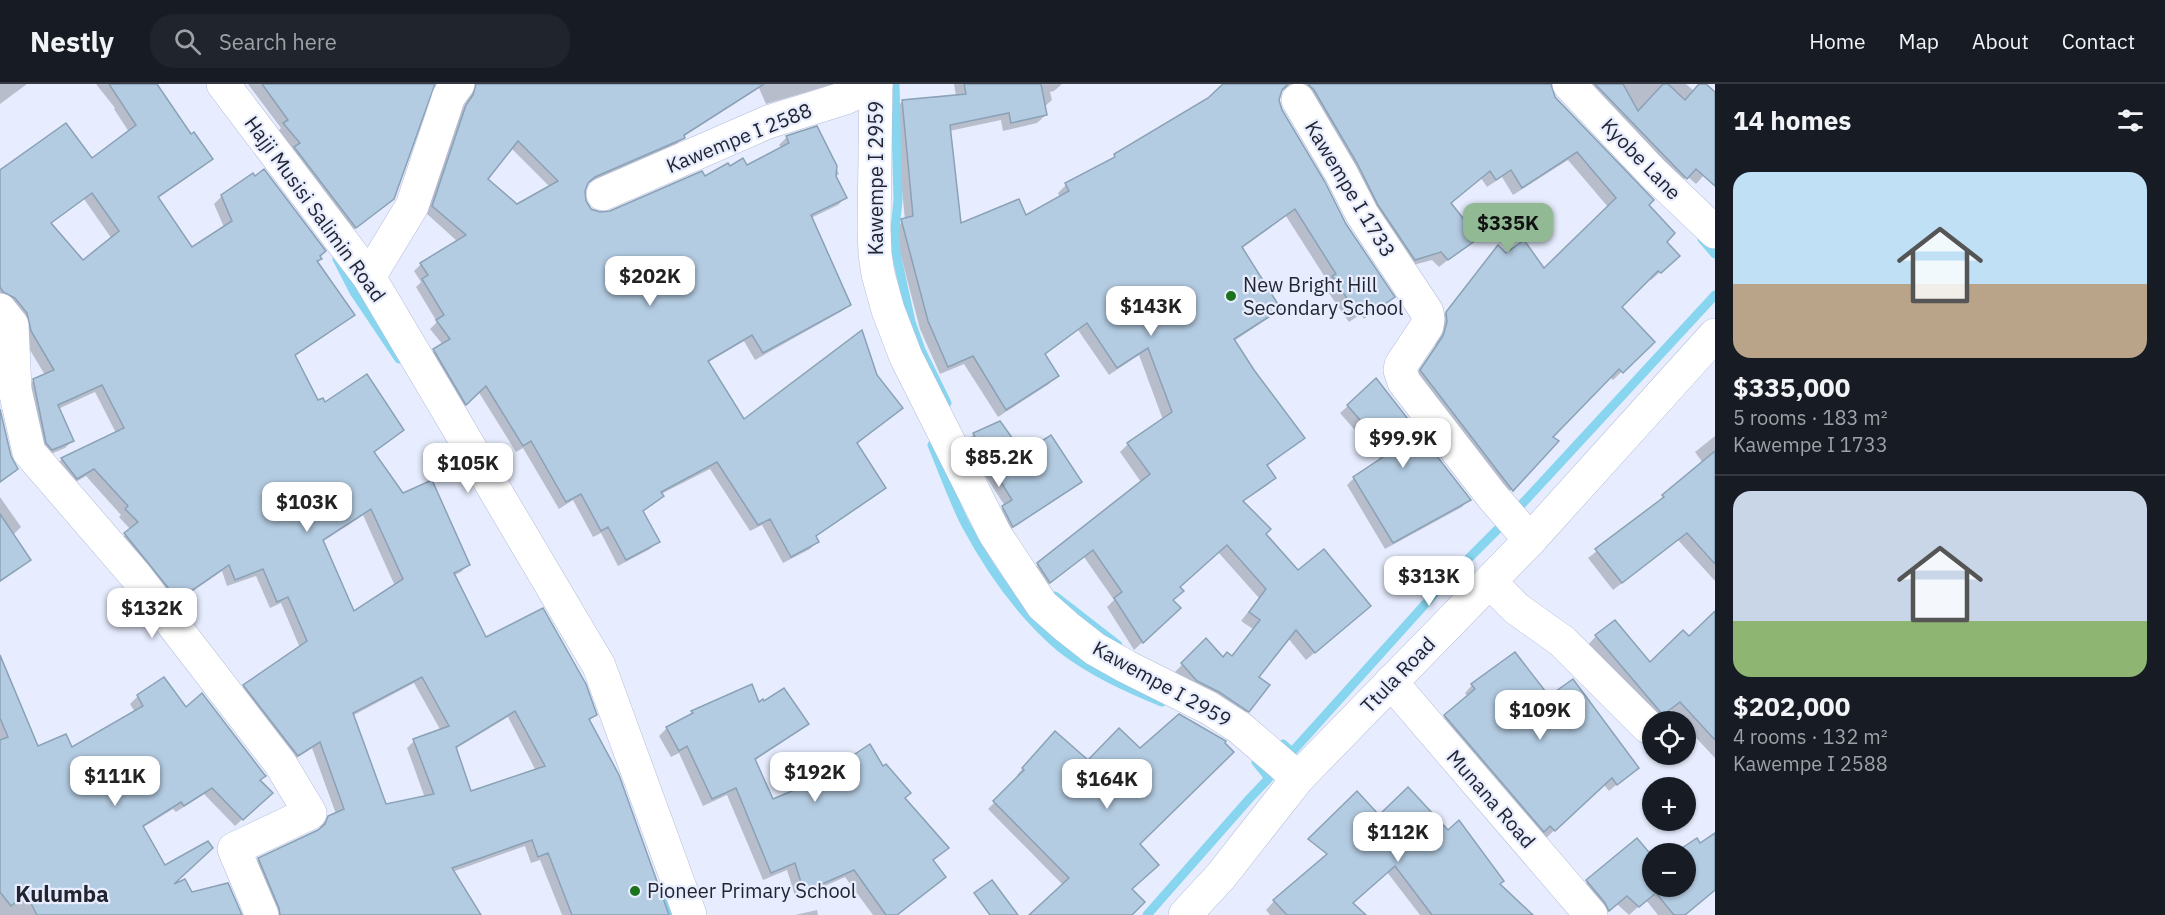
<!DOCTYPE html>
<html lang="en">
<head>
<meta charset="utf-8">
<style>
  body { margin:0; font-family:"IBM Plex Sans",sans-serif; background:#20242c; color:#f1f3f6; height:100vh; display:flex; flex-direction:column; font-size:22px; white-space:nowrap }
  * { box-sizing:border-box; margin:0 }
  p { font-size:20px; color:#9ea1a6 }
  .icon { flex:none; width:33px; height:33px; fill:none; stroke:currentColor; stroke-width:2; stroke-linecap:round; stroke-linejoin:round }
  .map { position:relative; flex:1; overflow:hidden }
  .details { display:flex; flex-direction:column; background:#171b24; width:450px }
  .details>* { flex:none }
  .fabs { position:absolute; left:1642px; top:627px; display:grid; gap:12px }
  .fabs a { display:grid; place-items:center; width:54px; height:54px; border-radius:50%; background:#171b24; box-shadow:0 2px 4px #0004; font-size:30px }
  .price { position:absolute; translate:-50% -51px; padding:0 14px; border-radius:12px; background:#fff; color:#222; font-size:20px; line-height:39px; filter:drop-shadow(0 2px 3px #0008) }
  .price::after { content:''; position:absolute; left:50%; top:36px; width:18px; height:14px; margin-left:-9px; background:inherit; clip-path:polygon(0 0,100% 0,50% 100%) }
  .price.on { background:#91b994; color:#111 }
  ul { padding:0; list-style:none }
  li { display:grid; align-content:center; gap:12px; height:318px; padding:0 18px }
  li+li { border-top:2px solid #363941 }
  li span { display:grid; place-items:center; height:186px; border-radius:18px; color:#555 }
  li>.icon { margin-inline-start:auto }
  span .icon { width:108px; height:108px; fill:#fffc; stroke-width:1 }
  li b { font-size:26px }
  h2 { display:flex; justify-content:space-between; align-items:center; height:72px; padding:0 18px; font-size:26px }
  header { display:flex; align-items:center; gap:36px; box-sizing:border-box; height:84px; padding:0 30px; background:#171b24; border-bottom:2px solid #363941 }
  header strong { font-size:28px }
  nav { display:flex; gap:33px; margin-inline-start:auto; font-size:21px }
  .search { width:420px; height:54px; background:#20242c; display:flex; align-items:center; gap:15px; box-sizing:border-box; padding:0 21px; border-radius:24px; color:#9ea1a6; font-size:22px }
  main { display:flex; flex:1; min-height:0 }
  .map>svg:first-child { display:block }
</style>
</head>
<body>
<header>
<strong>Nestly</strong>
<div class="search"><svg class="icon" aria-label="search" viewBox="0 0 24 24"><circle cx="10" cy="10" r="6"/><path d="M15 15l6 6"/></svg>Search here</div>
<nav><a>Home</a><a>Map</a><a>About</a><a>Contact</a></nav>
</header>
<main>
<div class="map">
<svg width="1715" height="831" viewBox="0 0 1715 831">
  <rect width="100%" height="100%" fill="#e7edfe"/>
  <g fill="#0003" fill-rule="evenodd">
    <polygon points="0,0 27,0 0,20"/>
    <path d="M96 0H156L191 52 211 75 204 82 157 115 192 166 224 143 214 120 222 112 318 172 320 174 316 178 353 231 345 238 294 273 318 318 402 346 373 369 403 411 468 481 461 488 453 492 485 555 595 630 589 637 666 831H562L540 776 531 779 525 762 452 788 479 831H272L252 783 259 775 319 747 321 741 329 733 336 730 312 664 290 678 237 609 244 602 300 564 281 519 270 524 256 492 227 502 222 487 170 523 117 458 131 446 119 433 121 431 86 392 69 402 55 382 62 375 116 349 95 308 58 325 72 357 65 364 44 373 27 304 34 296 45 291 0 216V88L91 76 129 48 114 25 115 24ZM84 115 112 155 83 179 50 140ZM363 431 395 502 353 529 322 458ZM414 599 441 647 414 657 407 664 425 714 385 722 352 632ZM508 633 536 687 470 709 455 665Z"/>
    <polygon points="248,0 433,0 393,114 347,151 277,48 281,44"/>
    <path d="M472 0H834L766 20 759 4 683 53 676 61 586 100 583 107 584 118 591 127 601 130 729 84 746 83 782 64 779 61 787 53 816 44 839 90 835 93 845 114 838 121 811 134 849 220 842 227 755 276 744 257 707 279 744 338 855 360 884 404 877 411 815 453 817 458 810 465 783 479 762 441 750 447 710 385 661 410 662 412 654 419 642 428 658 457 650 465 618 482 601 449 593 453 573 416 559 425 523 364 516 368 478 307 459 327 427 273 443 261 430 245 437 238 416 203 421 198 414 187 421 180 458 158 426 129 459 30 470 11ZM511 64 550 103 517 122 486 95Z"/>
    <polygon points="954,0 1062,0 1054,7 1050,8 1052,16 1044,23 1046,31 1037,39 1003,47 1001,36 949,47 959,142 1025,133 1060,114 1058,109 1066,101 1108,78 1115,72 1208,15 1225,0 1549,0 1554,14 1647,121 1664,158 1669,180 1651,196 1649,194 1620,223 1653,258 1613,296 1610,293 1551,353 1556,358 1503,414 1412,296 1435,262 1439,247 1438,238 1498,163 1506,171 1544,186 1608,123 1568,76 1513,111 1502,93 1487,103 1481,94 1450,120 1477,153 1439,183 1432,176 1406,183 1289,5 1280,7 1278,16 1280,26 1345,141 1393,213 1364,235 1361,230 1349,238 1324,202 1328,198 1286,132 1241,165 1279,225 1270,233 1234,257 1253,287 1303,354 1266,383 1274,394 1266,402 1242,418 1264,450 1298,488 1360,530 1306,576 1288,554 1257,593 1248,627 1240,635 1174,589 1206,556 1222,575 1231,573 1253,545 1241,537 1259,514 1218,468 1179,503 1172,517 1170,533 1134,566 1107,523 1114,516 1084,473 1041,506 1029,488 1141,398 1120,368 1128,360 1163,336 1139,271 1109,291 1078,246 1044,271 1057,291 1049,300 998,333 964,280 940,290 920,245 894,145 905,136 894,26 902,18 956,12"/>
    <polygon points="1579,0 1686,0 1694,7 1704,0 1715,10 1715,79 1696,100 1687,92 1678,102"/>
    <polygon points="1348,322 1469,415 1462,423 1385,465 1347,401 1354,394 1381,376 1340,329"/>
    <polygon points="974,350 1080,398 1072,405 1005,449 995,431 1005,422 973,373 966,358"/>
    <polygon points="1715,352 1715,497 1678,456 1613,506 1588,474 1656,421 1663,412 1703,379 1695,368"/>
    <polygon points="0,413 21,443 13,451 29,476 0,498"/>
    <polygon points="1715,529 1715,674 1686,643 1686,638 1681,638 1670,625 1655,638 1588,561 1596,552 1650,580 1689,554"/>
    <polygon points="0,574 37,664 71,666 135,628 130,620 138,612 164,595 185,625 264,692 259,697 263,716 235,742 204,710 176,728 173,725 142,744 169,804 191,810 240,831 0,831"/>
    <polygon points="1472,601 1549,614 1637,684 1609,707 1604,701 1546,754 1437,639 1468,613 1465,609"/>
    <polygon points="758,620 807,639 799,647 754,677 772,717 822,696 829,689 870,663 904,714 920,757 944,793 897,831 873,831 845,793 796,815 787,786 763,796 727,711 703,722 679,669 671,673 659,652 667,644 686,635 692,628"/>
    <polygon points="1048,656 1138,760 1130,805 1130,831 1031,831 1063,801 988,725 1019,693 1017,691"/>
    <polygon points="1379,733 1498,801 1531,831 1420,831 1387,788"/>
    <polygon points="1715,751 1715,805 1684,831 1658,831 1646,816 1629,831 1617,820 1604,831 1578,806 1637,756 1653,775 1653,802 1686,802 1700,761"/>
    <polygon points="1274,817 1348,831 1270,831 1266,826"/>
    <polygon points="817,826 818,831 795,831"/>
  </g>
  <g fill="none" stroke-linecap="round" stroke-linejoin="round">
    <g stroke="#87d5ee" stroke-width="9">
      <polyline points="895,0 898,116 895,146 896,169 911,238 921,266 947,319"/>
      <polyline points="1702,155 1715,170"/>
      <polyline points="337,175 354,208 399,275"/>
      <path d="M932 361C943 387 953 416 966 441 990 486 1022 531 1061 564 1090 587 1128 604 1162 618"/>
      <polyline points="1055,512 1118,561"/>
      <polyline points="1283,660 1292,668 1445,498 1510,433 1715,211"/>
      <polyline points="666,810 671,831"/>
      <polyline points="1147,831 1250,714 1269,694 1256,678"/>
    </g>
  </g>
  <g fill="#b4cce2" stroke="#8aa1b6" stroke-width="1.5" fill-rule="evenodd">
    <path d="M109 0H157L191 50 194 48 213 75 158 113 192 163 232 137 221 111 253 89 255 92 264 85 326 167 320 172 322 175 317 177 355 231 295 271 318 316 323 314 325 318 367 290 404 346 374 368 403 409 432 396 470 481 454 489 486 553 543 524 586 600 597 631 589 635 619 691 669 831H572L548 769 538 773 532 756 452 784 481 831H280L279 824 258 774 318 746 325 740 328 732 344 725 320 658 298 672 243 601 307 557 288 513 277 518 263 485 235 496 229 481 178 516 124 449 138 438 125 425 128 422 94 385 77 395 61 374 124 344 102 301 58 321 74 357 52 366 46 359 33 295 54 286 31 247 27 229 15 214 3 208 0 203V86L66 39 92 74 136 41ZM92 109 119 147 83 176 51 139ZM371 425 403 495 354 527 323 456ZM422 593 449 642 413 655 434 710 386 720 353 629ZM515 627 545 682 471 707 456 663Z"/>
    <polygon points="262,0 435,0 394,115 356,144 294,63 300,59 283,39 288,36"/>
    <path d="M476 0H764L684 51 685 54 595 93 588 99 585 107 586 117 591 125 600 128 610 127 702 87 705 92 728 79 730 82 743 74 747 81 789 59 786 52 817 42 837 82 836 92 847 114 811 131 851 221 763 269 752 251 708 277 744 335 862 246 877 291 903 324 857 359 886 404 816 452 819 458 791 473 770 435 758 441 717 378 661 408 664 412 643 427 660 458 626 476 608 443 601 447 581 410 566 418 531 357 523 362 486 302 466 321 433 265 450 255 436 236 444 231 422 195 428 191 420 179 466 151 432 122 466 21 473 11ZM518 57 558 97 517 120 488 95Z"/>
    <polygon points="964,0 1041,0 1047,31 1011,39 1009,29 950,41 961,139 1019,115 1026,131 1069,107 1065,99 1115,73 1114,70 1208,14 1223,0 1288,0 1282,6 1279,16 1282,26 1325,98 1346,140 1395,213 1373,228 1370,223 1358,231 1332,192 1336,190 1295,125 1242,163 1281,225 1234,255 1254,286 1305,354 1267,381 1276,394 1243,417 1271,445 1266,450 1298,486 1324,465 1371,522 1315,569 1296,546 1259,593 1270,601 1249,628 1219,608 1197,597 1181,579 1206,554 1223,573 1227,568 1232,572 1260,536 1249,528 1266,505 1227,461 1180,503 1184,507 1173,516 1181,524 1143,559 1114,514 1122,508 1093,466 1050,499 1037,479 1150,390 1127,359 1172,328 1148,264 1117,284 1087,239 1045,270 1059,292 1006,326 973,272 948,283 928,237 901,135 913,132 902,16 966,10"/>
    <polygon points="1308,0 1551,0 1555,13 1654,116 1649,121 1675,149 1667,158 1680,172 1661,189 1658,187 1622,223 1655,258 1623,289 1619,285 1557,349 1553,353 1559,357 1513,407 1420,286 1443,252 1447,238 1446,228 1498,161 1506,169 1524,156 1544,184 1616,114 1577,68 1522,104 1511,86 1496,96 1490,87 1451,119 1479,154 1448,176 1441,168 1415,176 1378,121 1357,79 1314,6"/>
    <polygon points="1595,0 1623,0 1638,27 1663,0 1668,0 1685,16 1699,0 1706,0 1715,8 1715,102 1696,85 1687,95 1682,90"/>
    <polygon points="1376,294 1471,416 1393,459 1353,393 1389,369 1347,321"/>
    <polygon points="0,325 11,372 18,385 0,398"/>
    <polygon points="1000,337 1023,369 1051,351 1082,398 1013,443 1002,422 1012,416 981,365 973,349"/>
    <polygon points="1715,367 1715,480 1687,449 1622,499 1595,465 1664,413 1662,411"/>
    <polygon points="0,430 31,476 0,497"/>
    <polygon points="1715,527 1715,656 1680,618 1663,631 1595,551 1615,536 1650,578 1683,546 1689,552"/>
    <polygon points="1515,568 1549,612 1573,595 1639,684 1617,701 1612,694 1555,747 1550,742 1544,748 1444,631 1475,605 1471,600"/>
    <polygon points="0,571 38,662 66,650 72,663 143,622 137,611 164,593 186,623 202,609 264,690 266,692 260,696 273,709 243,736 212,704 184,722 181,718 143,742 165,781 208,757 213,764 174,800 185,795 192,808 228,799 242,831 37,831 26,810 11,822 0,808 0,656 8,653 0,634"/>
    <polygon points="752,600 759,618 763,615 764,617 784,604 809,640 755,675 773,715 830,691 828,688 870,660 883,682 886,680 911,709 905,714 949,764 933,776 946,793 897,831 886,831 854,786 804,808 795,779 771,789 736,704 712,715 687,662 679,667 666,643 693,629 691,627"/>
    <polygon points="1179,630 1226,657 1225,659 1234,668 1140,760 1159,781 1132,805 1145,818 1132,831 1029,831 1069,794 993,717 1024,686 1022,684 1055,647 1088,676 1119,644 1140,664"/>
    <polygon points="1408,703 1448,746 1459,736 1504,797 1500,800 1533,831 1432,831 1395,782 1353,819 1366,831 1287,831 1273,816 1327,770 1308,755 1357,707 1379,731"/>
    <polygon points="1715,749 1715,806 1685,831 1674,831 1656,809 1639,823 1627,812 1609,827 1605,819 1586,796 1637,754 1653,773 1653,802 1686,802 1686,770 1673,770 1697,754 1700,759"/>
    <polygon points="992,796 1018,831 990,831 974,809"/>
  </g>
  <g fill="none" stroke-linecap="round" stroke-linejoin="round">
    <defs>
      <g id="minor">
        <polyline points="223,0 369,193 599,582 690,831"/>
        <polyline points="876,0 874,144 875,170 878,190 888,226 906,273 995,450 1042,521 1067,543 1095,565 1127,583 1209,624 1240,644 1298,694"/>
        <polyline points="1569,0 1652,88 1715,148"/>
        <polyline points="1298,16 1341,89 1362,130 1427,228 1428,235 1427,242 1401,281 1400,286 1404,298 1492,412 1530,456"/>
        <polyline points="603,110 768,38 845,14 876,0"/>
        <polyline points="369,193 412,122 449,12 458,0"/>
        <polyline points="0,226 12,241 15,306 29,368 135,491 280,679 310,729 234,765 262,831"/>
        <polyline points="1490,498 1517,525 1562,557 1648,643"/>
        <polyline points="1391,598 1591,831"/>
        <polyline points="1185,831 1221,792 1298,694 1530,456 1715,251"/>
      </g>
    </defs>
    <use href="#minor" stroke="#b3bcd8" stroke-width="34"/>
    <use href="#minor" stroke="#fff" stroke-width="33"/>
  </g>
  <g fill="#1c721d" stroke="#e7edfe" stroke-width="2">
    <circle cx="1231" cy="212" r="6"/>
    <circle cx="635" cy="807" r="6"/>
  </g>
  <g text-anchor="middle" stroke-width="4.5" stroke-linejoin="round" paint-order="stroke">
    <g font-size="20" fill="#222530" stroke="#e7edfe">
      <text transform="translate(739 54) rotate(-22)" y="7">Kawempe I 2588</text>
      <text transform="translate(1641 75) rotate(46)" y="7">Kyobe Lane</text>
      <text transform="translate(876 94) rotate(-90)" y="7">Kawempe I 2959</text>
      <text transform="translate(1350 105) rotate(59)" y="7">Kawempe I 1733</text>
      <text transform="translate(315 125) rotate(54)" y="7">Hajji Musisi Salimin Road</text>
      <text transform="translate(1398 591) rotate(-46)" y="7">Ttula Road</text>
      <text transform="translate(1162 600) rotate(29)" y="7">Kawempe I 2959</text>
      <text transform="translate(1491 715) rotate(49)" y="7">Munana Road</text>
    </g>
    <g font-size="20" fill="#222530" stroke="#e7edfe" text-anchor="start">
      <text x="1243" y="208">New Bright Hill<tspan x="1243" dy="23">Secondary School</tspan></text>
      <text x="647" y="814">Pioneer Primary School</text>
    </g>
    <g font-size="22" font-weight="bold" fill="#222530" stroke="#e7edfe">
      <text x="62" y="818">Kulumba</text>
    </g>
  </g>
</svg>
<div class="fabs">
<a><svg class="icon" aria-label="locate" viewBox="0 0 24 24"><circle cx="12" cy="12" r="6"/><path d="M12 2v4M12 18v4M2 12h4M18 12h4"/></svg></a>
<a>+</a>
<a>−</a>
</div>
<b class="price on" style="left:1508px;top:170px">$335K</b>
<b class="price" style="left:650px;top:223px">$202K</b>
<b class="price" style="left:1151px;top:253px">$143K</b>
<b class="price" style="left:1403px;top:385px">$99.9K</b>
<b class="price" style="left:999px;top:404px">$85.2K</b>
<b class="price" style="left:468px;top:410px">$105K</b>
<b class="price" style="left:307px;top:449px">$103K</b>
<b class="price" style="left:1429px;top:523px">$313K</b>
<b class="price" style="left:152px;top:555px">$132K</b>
<b class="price" style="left:1540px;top:657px">$109K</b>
<b class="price" style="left:815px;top:719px">$192K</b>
<b class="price" style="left:115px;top:723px">$111K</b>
<b class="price" style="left:1107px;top:726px">$164K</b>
<b class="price" style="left:1398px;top:779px">$112K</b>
</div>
<section class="details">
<h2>14 homes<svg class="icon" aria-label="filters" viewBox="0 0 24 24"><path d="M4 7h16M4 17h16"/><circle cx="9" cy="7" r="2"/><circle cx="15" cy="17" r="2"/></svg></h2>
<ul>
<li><span style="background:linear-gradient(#bfe0f5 60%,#b9a48a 0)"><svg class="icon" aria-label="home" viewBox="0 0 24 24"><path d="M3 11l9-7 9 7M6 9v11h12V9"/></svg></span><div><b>$335,000</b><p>5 rooms · 183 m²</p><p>Kawempe I 1733</p></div></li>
<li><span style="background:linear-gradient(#c9d6e8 70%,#8fb573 0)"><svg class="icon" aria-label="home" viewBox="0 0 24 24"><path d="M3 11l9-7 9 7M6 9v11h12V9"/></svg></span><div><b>$202,000</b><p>4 rooms · 132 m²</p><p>Kawempe I 2588</p></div></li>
</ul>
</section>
</main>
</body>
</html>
